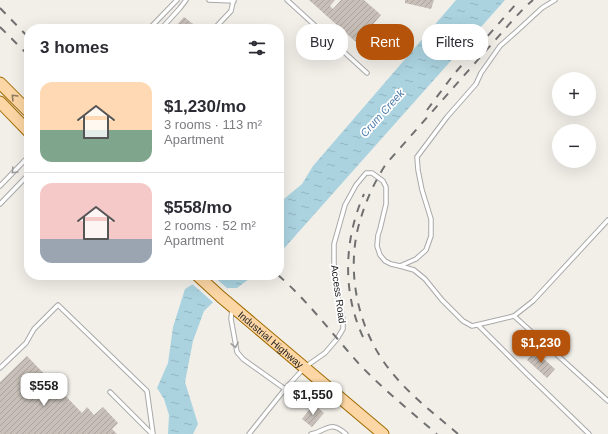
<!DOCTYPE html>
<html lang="en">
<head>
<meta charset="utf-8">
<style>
  body { margin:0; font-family:Helvetica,sans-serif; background:#f2f2f3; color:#2b2b33; height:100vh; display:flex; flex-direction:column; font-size:15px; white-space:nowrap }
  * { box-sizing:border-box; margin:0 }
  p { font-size:13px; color:#7c7c81 }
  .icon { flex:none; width:22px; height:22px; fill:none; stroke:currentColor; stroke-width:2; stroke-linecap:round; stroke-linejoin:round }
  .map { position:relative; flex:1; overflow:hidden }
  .sheet { position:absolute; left:24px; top:24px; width:260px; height:256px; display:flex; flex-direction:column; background:#fff; border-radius:16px; box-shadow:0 4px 16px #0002 }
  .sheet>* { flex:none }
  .hud { position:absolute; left:296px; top:24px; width:252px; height:36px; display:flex; gap:8px }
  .controls { position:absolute; left:552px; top:72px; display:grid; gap:8px }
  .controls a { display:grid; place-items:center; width:44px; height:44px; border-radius:50%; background:#fff; box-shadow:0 4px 16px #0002; font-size:20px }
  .price { position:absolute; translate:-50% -34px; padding:0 9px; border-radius:8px; background:#fff; color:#222; font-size:13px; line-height:26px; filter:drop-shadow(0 1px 2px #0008) }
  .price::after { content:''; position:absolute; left:50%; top:24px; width:12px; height:9px; margin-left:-6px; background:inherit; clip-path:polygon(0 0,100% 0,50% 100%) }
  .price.selected { background:#b45309; color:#fff }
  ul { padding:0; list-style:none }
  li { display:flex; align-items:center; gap:12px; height:100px; padding:0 16px }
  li+li { border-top:1px solid #e1e1e2 }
  li span { display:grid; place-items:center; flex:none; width:112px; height:80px; border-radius:12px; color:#555 }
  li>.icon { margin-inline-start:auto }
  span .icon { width:48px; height:48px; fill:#fffc; stroke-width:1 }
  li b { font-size:17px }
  h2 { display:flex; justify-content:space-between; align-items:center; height:48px; padding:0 16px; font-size:17px }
  .pill { padding:0 14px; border-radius:16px; background:#fff; box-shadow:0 4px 16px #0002; font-size:14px; line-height:36px }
  .pill.selected { background:#b45309; color:#fff }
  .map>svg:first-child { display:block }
</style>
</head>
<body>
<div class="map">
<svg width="608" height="434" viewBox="0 0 608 434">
  <defs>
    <pattern id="water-ripples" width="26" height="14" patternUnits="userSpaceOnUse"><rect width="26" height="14" fill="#aad3df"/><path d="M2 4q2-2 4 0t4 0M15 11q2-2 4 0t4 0" fill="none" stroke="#92b5bf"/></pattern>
    <pattern id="building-hatch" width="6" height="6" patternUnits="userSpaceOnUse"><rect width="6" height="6" fill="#c7bfb8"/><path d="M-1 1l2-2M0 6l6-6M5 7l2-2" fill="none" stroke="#aba49e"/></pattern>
  </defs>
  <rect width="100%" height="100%" fill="#f2efe9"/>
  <g fill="url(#water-ripples)">
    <polygon points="456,0 505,0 279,254 279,203 302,184 313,166"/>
    <polygon points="208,275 256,275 253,276 237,288 228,288 204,311 193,341 185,382 198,424 193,434 168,434 169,415 164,399 157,388 168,363 173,327 185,289"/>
  </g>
  <polygon fill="#f2efe9" points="204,275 212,275 228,289 215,304 191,283"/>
  <g fill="url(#building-hatch)">
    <polygon points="309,0 335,0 330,6 333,9 341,0 364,0 381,15 357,43"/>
    <polygon points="405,0 434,0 431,9 405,3"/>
    <polygon points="184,17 193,24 189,29 173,29"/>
    <polygon points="535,351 555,369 547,378 527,360"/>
    <polygon points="27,356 82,413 87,407 94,415 103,407 118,423 112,429 117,434 0,434 0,382"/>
    <polygon points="314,404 324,413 312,427 302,419"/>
  </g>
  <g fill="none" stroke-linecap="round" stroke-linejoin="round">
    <defs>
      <g id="service">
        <polyline points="209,0 234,1"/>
        <polyline points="287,0 367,73"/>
        <polyline points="149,29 177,0"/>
        <polyline points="161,29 180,8 186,0"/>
        <polyline points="214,29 231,11 233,2"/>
        <polyline points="0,186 29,156"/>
        <polyline points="0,204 29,174"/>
        <polyline points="400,266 414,270 425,279 442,300 463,321 472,326 489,322 514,316 533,301 608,220"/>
        <polyline points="232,309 231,319 237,352 243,359 285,389"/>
        <polyline points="514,316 608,401"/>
        <polyline points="478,325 526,373 589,434"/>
        <polyline points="0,368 26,343 34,329 58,305 147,391 153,434"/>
        <polyline points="110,392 152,434"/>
        <polyline points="249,434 285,389 305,367 325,353 337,339 343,329 343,319 336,288 334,263 334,244 345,205 356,185 366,173 372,173 383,181 386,187 386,204 380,229 378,235 377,246 380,255 385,261 391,264 400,266 416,259 426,250 431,236 431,219 422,190 418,170 417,157 447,117 476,84 481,73 500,46 517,31 542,8 555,0"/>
        <path d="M311 434C328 431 329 419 346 434"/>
      </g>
      <g id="primary">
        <polyline points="0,83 29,112"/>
        <polyline points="0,102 29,132"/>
        <path id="s1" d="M197 275 221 297 383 434"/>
      </g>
    </defs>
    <use href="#service" stroke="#a9a9a9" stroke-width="5.5"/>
    <use href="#primary" stroke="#a06b00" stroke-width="13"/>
    <use href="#service" stroke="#fff" stroke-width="3.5"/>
    <use href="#primary" stroke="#fcd6a4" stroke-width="11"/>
    <g stroke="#707070" stroke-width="2" stroke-dasharray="8 8" stroke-linecap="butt">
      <polyline points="0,8 29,38"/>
      <polyline points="0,27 29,56"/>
      <polyline points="427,110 454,74 516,4"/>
      <path d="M278 275C309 302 333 335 360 365 384 390 411 412 437 434"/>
      <path d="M363 337C342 292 344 239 364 194"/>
      <path d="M458 434C436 415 412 397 393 374 360 335 346 278 358 228 364 205 373 184 386 164L512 21 526 6 533 0"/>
    </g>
  </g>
  <defs><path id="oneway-chevron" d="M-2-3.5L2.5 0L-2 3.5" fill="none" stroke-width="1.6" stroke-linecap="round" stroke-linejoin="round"/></defs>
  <use stroke="#8f7c63" href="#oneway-chevron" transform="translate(14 97) rotate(-135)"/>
  <g stroke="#9c9c9c">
    <use href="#oneway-chevron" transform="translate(14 171) rotate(134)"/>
    <use href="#oneway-chevron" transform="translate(235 345) rotate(78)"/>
  </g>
  <g text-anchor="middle" stroke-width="3.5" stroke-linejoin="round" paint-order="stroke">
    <g font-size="10" fill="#222" stroke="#fff">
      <text transform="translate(339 294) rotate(82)" y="4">Access Road</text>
      <text dy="4" stroke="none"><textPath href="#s1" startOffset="98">Industrial Highway</textPath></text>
    </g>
    <g font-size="11" font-style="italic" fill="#4a7aab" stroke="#fff">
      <text transform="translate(382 113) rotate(-48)" y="4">Crum Creek</text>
    </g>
  </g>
</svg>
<div class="controls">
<a>+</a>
<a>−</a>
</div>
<b class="price selected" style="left:541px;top:364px">$1,230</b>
<b class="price" style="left:44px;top:407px">$558</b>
<b class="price" style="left:313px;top:416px">$1,550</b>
<div class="hud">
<a class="pill">Buy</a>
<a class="pill selected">Rent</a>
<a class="pill">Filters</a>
</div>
<section class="sheet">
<h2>3 homes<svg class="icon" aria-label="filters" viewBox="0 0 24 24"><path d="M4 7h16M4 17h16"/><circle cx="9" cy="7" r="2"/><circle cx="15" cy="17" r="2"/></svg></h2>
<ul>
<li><span style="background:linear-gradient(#ffd9b3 60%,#7fa58c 0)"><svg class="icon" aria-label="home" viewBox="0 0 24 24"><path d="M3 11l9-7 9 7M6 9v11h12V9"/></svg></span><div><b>$1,230/mo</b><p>3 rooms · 113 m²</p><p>Apartment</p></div></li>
<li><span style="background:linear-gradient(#f6c9c9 70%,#9aa5b1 0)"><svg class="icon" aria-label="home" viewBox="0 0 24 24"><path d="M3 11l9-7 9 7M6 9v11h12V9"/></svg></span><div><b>$558/mo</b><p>2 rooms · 52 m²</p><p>Apartment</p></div></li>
</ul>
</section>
</div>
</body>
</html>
